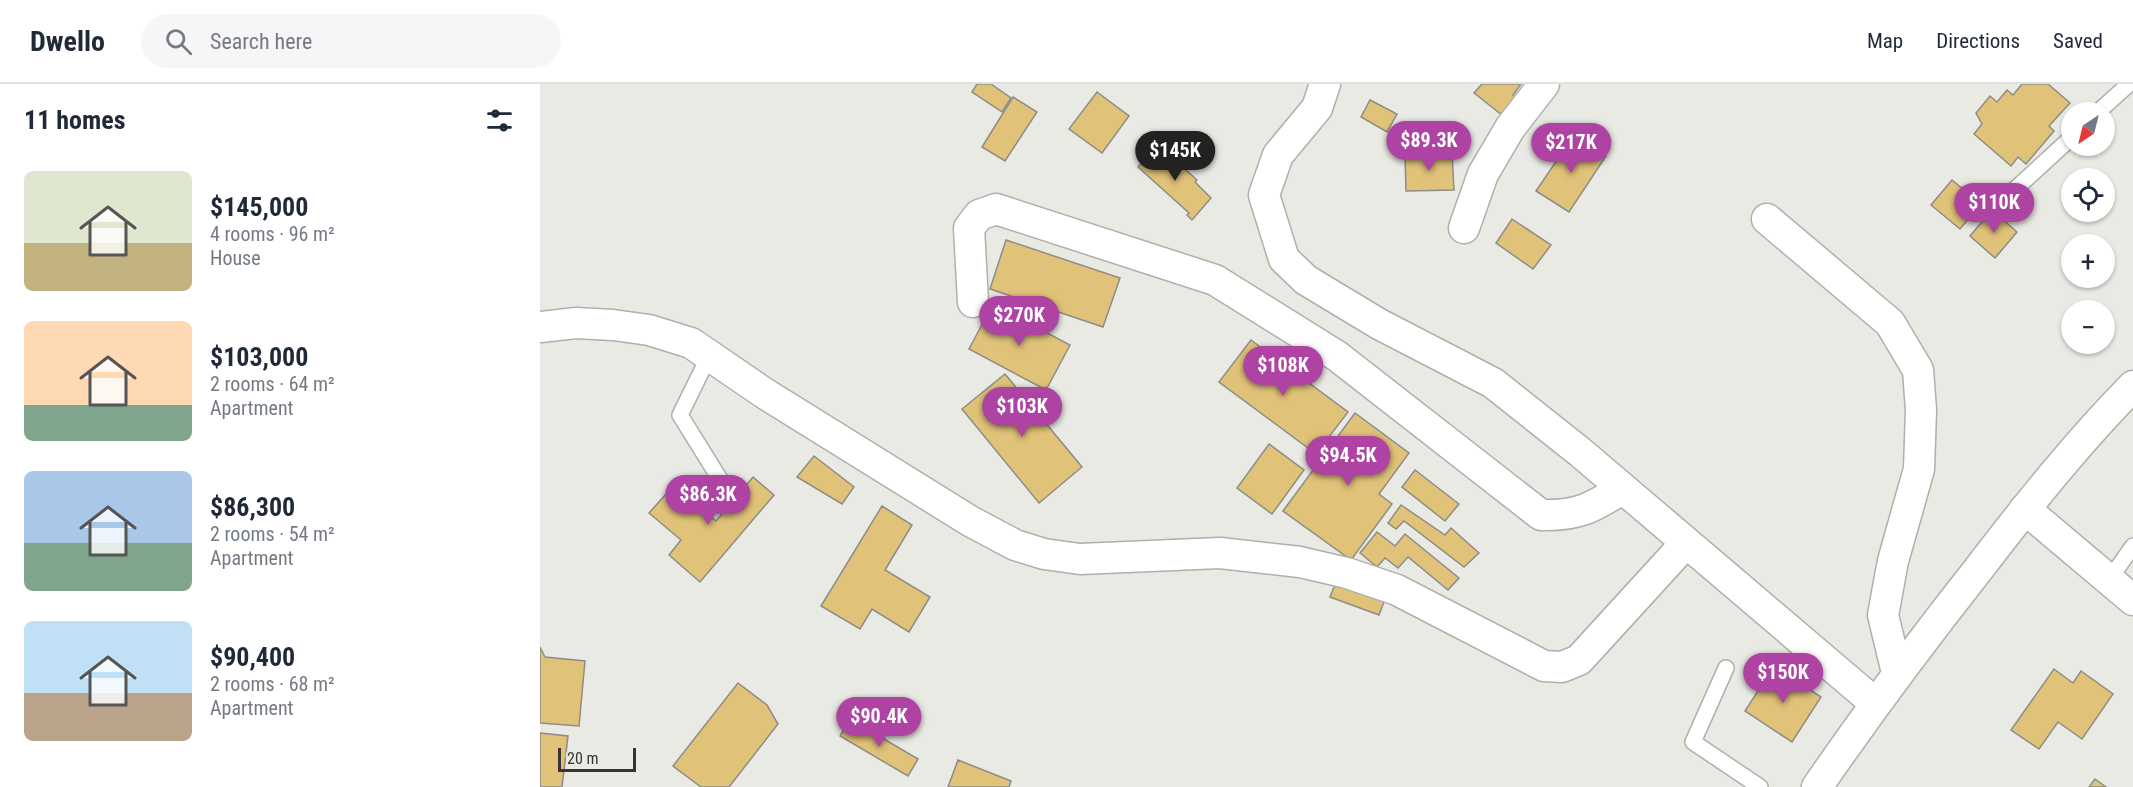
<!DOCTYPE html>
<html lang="en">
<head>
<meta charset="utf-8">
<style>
  body { margin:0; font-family:"Roboto Condensed",sans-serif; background:#f6f6f7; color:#1f2937; height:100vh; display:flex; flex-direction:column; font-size:22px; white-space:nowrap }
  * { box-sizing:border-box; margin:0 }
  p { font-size:20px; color:#747a83 }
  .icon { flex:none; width:33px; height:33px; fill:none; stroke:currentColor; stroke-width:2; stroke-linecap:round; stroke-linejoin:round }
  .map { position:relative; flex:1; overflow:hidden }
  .side { display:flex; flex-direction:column; background:#fff; width:540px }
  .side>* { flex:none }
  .needle { width:39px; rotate:215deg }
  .tools { position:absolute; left:1521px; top:18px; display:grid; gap:12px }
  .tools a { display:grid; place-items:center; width:54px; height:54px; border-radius:50%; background:#fff; box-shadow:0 2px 4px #0004; font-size:30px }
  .scale { position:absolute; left:18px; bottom:15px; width:78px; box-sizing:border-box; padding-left:6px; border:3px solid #353533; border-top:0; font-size:16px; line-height:21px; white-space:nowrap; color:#353533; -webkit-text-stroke:4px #e9eae4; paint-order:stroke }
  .price { position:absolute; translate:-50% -51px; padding:0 14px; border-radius:21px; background:#ae43a3; color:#fff; font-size:20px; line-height:39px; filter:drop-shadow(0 2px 3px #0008) }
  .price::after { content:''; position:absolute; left:50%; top:36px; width:18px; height:14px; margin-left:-9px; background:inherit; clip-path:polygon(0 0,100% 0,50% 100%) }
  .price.active { background:#222; color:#fff }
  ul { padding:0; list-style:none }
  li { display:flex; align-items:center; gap:18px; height:150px; padding:0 24px }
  li span { display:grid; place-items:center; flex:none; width:168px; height:120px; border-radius:9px; color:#555 }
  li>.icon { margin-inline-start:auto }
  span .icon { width:72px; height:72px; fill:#fffc; stroke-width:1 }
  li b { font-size:26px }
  h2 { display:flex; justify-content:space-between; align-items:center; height:72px; padding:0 24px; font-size:26px }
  header { display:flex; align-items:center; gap:36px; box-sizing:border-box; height:84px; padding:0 30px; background:#fff; border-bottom:2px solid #e0e1e3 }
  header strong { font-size:28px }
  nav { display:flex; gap:33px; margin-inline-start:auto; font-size:21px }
  .search { width:420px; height:54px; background:#f6f6f7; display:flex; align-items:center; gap:15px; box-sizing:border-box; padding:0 21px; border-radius:33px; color:#747a83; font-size:22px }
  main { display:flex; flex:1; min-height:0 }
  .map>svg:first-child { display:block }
</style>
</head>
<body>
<header>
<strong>Dwello</strong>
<div class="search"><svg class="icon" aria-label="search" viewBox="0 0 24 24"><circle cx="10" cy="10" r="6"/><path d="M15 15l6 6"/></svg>Search here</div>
<nav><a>Map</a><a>Directions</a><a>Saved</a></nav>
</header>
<main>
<section class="side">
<h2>11 homes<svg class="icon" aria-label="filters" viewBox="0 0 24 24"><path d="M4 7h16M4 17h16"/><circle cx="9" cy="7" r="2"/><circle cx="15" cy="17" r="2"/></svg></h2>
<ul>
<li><span style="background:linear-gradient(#dfe7d0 60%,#c2b280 0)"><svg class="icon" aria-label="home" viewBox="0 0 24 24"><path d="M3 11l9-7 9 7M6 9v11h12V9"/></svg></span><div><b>$145,000</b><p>4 rooms · 96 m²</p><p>House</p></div></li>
<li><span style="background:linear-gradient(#ffd9b3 70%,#7fa58c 0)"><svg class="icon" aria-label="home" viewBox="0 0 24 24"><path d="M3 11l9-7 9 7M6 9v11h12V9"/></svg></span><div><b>$103,000</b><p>2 rooms · 64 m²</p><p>Apartment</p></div></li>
<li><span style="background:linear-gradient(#a9c7e8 60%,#7fa58c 0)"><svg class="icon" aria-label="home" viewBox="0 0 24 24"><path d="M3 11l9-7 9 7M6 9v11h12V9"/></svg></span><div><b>$86,300</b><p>2 rooms · 54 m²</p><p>Apartment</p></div></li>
<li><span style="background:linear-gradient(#bfe0f5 60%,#b9a48a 0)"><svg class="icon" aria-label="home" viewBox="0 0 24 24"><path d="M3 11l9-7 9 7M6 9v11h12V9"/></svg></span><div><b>$90,400</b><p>2 rooms · 68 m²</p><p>Apartment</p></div></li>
</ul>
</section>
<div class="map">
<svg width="1593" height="703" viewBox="0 0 1593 703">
  <rect width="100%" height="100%" fill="#e9eae4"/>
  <g fill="#e1c279" stroke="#8e8c87" stroke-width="1.5">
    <polygon points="437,0 451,0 471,14 462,28 432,8"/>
    <polygon points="942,0 981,0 973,11 981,18 967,35 934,9"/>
    <polygon points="1482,0 1508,0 1530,19 1509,42 1514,47 1486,80 1478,73 1471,82 1434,50 1442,40 1436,29 1450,12 1457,18 1467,6 1473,11"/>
    <polygon points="557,8 589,32 562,69 529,45"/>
    <polygon points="473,13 497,28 465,77 442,63"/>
    <polygon points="830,16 857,30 847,48 821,33"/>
    <polygon points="1034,51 1066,72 1029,128 996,107"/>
    <polygon points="616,63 624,71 627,69 657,96 655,98 671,114 652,136 647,131 649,129 598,83"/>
    <polygon points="912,69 914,106 866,107 865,71"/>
    <polygon points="1412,96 1441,120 1420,145 1391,121"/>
    <polygon points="1452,126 1477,148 1455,174 1430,152"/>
    <polygon points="972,135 1011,161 993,185 956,159"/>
    <polygon points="466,156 580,194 563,243 450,205"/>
    <polygon points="453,220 530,261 506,306 429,265"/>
    <polygon points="711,256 808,328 776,370 679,298"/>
    <polygon points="465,290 542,383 499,419 422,325"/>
    <polygon points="815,329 869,369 839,410 852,420 811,476 743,427"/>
    <polygon points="729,360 764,386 732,430 697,404"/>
    <polygon points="274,372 314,403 302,420 257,393"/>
    <polygon points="875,386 919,420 905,437 862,403"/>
    <polygon points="213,393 234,411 160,498 129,471 141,456 109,429 134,401 176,437"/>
    <polygon points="861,421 905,451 911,444 939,469 924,483 864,437 856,445 848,439"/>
    <polygon points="342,422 372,441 345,486 390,513 369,548 332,525 320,545 281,522"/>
    <polygon points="837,448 855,462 865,450 919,494 908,506 868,473 858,484 845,474 837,483 820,469"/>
    <polygon points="796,498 845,515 839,531 790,513"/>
    <polygon points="0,563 5,573 45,577 39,642 0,639"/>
    <polygon points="1234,582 1281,613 1252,658 1205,627"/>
    <polygon points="1514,585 1533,599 1541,587 1573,610 1542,655 1518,638 1499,665 1471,646"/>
    <polygon points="198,599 227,621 238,640 189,703 161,703 133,682"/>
    <polygon points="310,635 378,675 368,692 300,652"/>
    <polygon points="0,649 28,652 22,703 0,703"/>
    <polygon points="418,676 471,697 469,703 408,703"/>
    <polygon points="1555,695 1566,703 1549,703"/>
  </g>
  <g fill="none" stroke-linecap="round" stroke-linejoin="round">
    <defs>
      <g id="service">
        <polyline points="1558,28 1589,0"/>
        <polyline points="1471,109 1532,53"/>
        <polyline points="170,270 140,331 181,397"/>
        <polyline points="1569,496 1593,462"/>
        <polyline points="1186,584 1153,658 1220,703"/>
      </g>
      <g id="minor">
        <polyline points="785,0 777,24 738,71 724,111 744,175 766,196 839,240 953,299 1040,368 1335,619"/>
        <polyline points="1227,135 1350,239 1378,286 1381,326 1379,385 1353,477 1343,531 1357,589"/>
        <polyline points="924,144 943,90 970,44 1004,0"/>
        <path d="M433 218 429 144 439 131 456 125 675 196 797 272 1001 431C1038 432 1052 424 1082 405"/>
        <polyline points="0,243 36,239 73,241 109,246 151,259 224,309 430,437 475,461 504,470 540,475 680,469 760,478 807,489 857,506 1004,582 1022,583 1039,576 1145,460"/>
        <polyline points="1485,425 1593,516"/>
        <path d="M1277 703C1328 629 1381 558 1437 487 1486 423 1536 360 1593 302"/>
      </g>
    </defs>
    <use href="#service" stroke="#afb0ab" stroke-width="18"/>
    <use href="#minor" stroke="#afb0ab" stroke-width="33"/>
    <use href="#service" stroke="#fff" stroke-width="15"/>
    <use href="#minor" stroke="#fff" stroke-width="30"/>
  </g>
</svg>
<div class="tools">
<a><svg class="needle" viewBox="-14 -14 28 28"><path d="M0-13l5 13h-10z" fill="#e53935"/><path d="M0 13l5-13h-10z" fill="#747a83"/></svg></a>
<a><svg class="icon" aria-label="locate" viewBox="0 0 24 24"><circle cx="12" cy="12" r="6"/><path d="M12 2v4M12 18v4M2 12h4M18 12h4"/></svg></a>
<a>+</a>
<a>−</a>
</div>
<div class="scale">20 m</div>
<b class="price" style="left:889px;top:88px">$89.3K</b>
<b class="price" style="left:1031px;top:90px">$217K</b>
<b class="price active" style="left:635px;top:98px">$145K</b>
<b class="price" style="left:1454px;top:150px">$110K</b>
<b class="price" style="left:479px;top:263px">$270K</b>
<b class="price" style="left:743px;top:313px">$108K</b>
<b class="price" style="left:482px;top:354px">$103K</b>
<b class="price" style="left:808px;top:403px">$94.5K</b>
<b class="price" style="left:168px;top:442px">$86.3K</b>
<b class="price" style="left:1243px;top:620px">$150K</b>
<b class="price" style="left:339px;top:664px">$90.4K</b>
</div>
</main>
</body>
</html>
